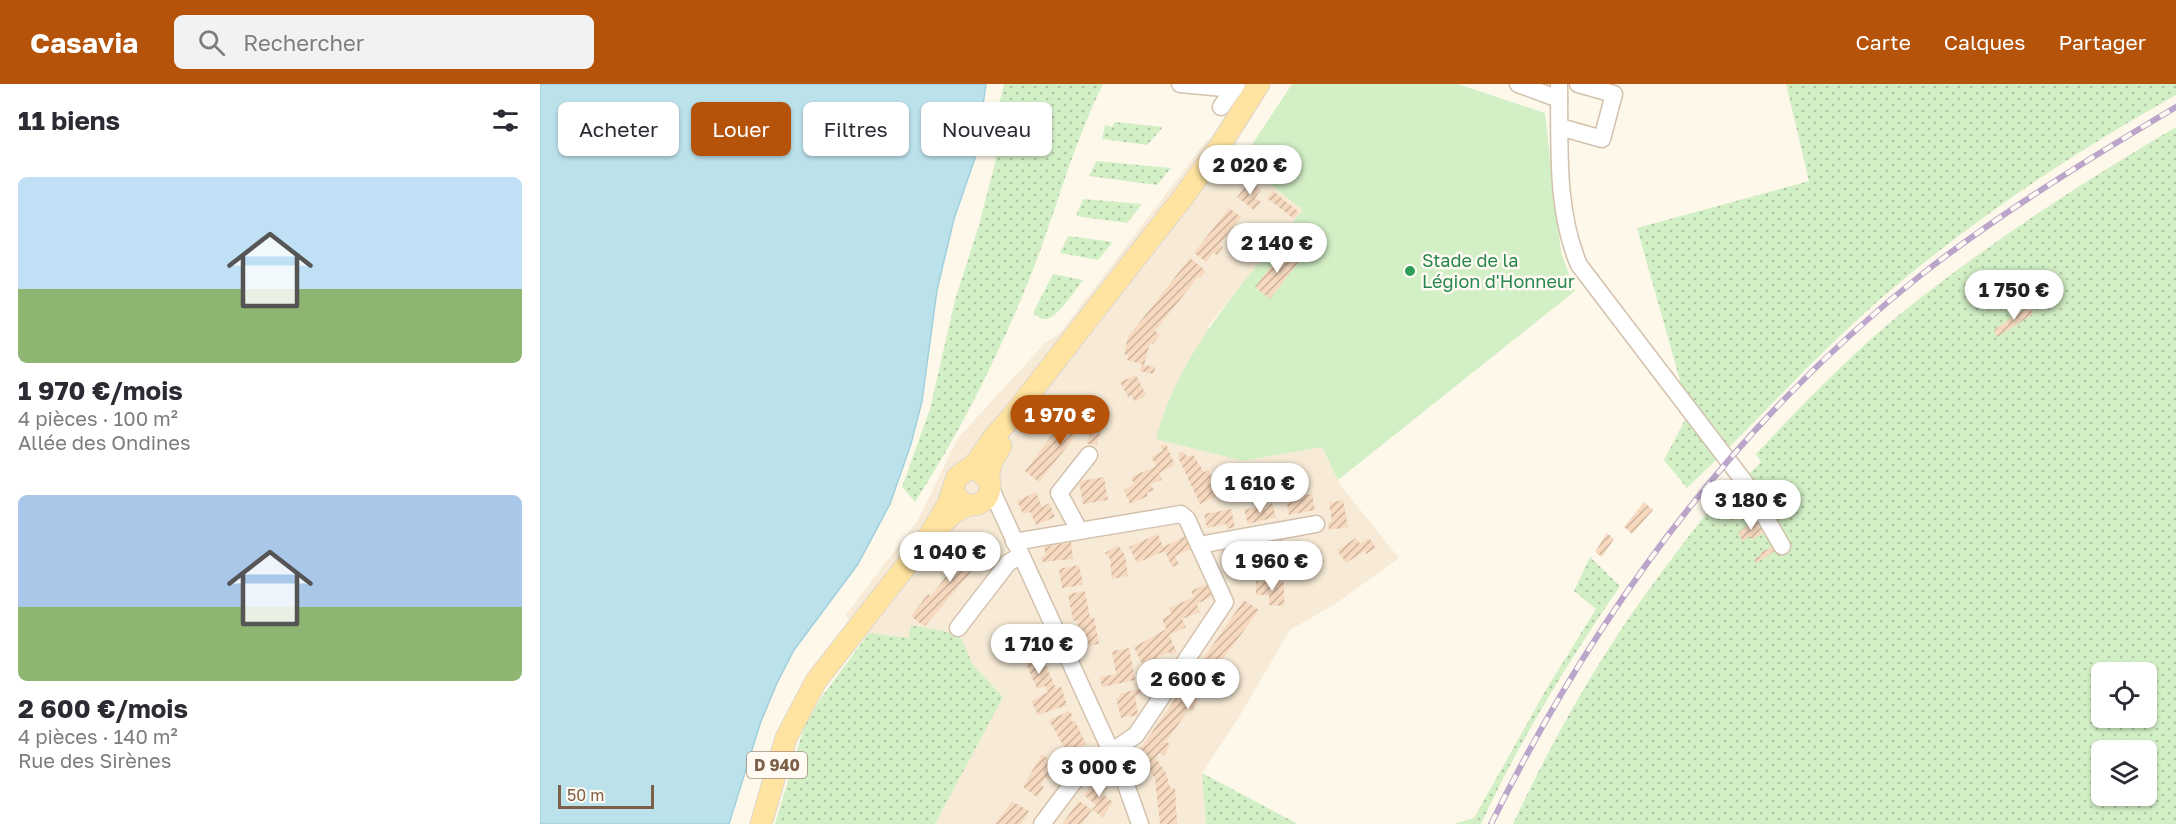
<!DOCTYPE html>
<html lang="fr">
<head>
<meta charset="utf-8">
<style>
  body { margin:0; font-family:"Golos Text",sans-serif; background:#f2f2f3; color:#2b2b33; height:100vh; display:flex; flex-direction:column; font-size:22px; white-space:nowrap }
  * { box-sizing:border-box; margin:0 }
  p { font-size:20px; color:#7c7c81 }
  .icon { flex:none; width:33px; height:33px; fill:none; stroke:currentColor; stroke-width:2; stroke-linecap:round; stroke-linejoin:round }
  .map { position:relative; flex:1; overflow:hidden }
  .details { display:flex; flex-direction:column; background:#fff; width:540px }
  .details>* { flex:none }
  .top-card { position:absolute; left:18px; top:18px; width:570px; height:54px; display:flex; gap:12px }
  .controls { position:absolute; left:1551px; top:578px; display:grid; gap:12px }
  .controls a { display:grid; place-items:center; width:66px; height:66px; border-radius:9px; background:#fff; box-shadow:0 2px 4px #0004; font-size:30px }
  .scale { position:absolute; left:18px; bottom:15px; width:96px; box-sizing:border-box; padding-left:6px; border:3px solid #7d6049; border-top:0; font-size:16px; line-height:21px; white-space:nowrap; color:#7d6049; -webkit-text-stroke:4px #fffbf2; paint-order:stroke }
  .price { position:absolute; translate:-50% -51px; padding:0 14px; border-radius:21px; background:#fff; color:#222; font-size:20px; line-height:39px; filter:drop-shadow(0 2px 3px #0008) }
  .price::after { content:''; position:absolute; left:50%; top:36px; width:18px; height:14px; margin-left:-9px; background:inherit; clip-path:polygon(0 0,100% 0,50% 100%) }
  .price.active { background:#b45309; color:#fff }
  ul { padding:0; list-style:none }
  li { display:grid; align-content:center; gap:12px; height:318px; padding:0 18px }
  li span { display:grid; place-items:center; height:186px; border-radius:9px; color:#555 }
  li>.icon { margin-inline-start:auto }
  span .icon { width:108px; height:108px; fill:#fffc; stroke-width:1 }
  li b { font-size:26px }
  h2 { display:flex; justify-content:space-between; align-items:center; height:72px; padding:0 18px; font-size:26px }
  .tag { padding:0 21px; border-radius:9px; background:#fff; box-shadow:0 2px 4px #0004; font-size:21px; line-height:54px }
  .tag.active { background:#b45309; color:#fff }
  header { display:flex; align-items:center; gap:36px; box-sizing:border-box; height:84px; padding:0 30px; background:#b45309; color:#fff }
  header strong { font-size:28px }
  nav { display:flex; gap:33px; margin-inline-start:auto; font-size:21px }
  .search { width:420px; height:54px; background:#f2f2f3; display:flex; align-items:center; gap:15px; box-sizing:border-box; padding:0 21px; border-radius:9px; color:#7c7c81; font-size:22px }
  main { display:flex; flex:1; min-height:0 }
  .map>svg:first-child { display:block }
</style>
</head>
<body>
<header>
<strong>Casavia</strong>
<div class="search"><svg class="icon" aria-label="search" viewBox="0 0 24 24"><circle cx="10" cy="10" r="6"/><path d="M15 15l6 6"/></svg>Rechercher</div>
<nav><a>Carte</a><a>Calques</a><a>Partager</a></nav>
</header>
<main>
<section class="details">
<h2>11 biens<svg class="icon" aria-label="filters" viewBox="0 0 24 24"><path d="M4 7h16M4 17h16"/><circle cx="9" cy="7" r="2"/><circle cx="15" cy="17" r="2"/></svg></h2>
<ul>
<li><span style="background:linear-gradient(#bfe0f5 60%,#8fb573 0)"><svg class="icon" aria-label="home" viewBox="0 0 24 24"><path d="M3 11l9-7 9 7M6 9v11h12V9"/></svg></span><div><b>1 970 €/mois</b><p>4 pièces · 100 m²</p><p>Allée des Ondines</p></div></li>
<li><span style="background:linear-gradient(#a9c7e8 60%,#8fb573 0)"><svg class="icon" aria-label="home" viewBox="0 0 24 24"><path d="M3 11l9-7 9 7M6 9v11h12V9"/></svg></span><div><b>2 600 €/mois</b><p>4 pièces · 140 m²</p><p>Rue des Sirènes</p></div></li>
</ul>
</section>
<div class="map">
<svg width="1636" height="740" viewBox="0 0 1636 740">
  <defs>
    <pattern id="grass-dots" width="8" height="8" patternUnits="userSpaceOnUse" patternTransform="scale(1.5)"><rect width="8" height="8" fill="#d3efc6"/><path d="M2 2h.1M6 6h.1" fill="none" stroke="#b0c5a3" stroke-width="1.8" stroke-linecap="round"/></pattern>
    <pattern id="building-hatch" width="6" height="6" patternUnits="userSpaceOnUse" patternTransform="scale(1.5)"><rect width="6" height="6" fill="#f7d9bf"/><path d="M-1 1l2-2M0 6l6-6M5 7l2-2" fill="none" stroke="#cdb39d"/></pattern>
  </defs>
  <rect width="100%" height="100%" fill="#fef8ea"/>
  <polygon fill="#f7ebd7" points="668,55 764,125 668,242 703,377 782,363 802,403 859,474 795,520 750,546 699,633 662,689 666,740 395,740 463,613 433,581 418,550 372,541 369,554 329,549 305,532 378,436 418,354 505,259 520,249"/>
  <g fill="url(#grass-dots)" fill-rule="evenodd">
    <path d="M464 0H563C532 62 515 131 489 196 458 272 420 349 375 418L362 403 390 325 415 216 439 141 455 79 456 33Z"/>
    <path d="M1246 0H1636V11C1531 70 1429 138 1338 217 1271 276 1212 343 1147 404L1124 376 1149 328 1097 144 1269 97Z"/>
    <polygon points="575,38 623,43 607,61 562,55 565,41 572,43"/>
    <path d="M1636 43V740H973C999 685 1027 631 1059 580 1099 515 1146 455 1193 396L1206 393 1221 378 1216 370C1263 320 1311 270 1364 227 1450 158 1541 99 1636 43ZM1562 588H1606V633H1562ZM1562 666H1606V711H1562Z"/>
    <polygon points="556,77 631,84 617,101 549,92"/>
    <polygon points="543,115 602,120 587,139 536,132"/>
    <polygon points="528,152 573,158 558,176 520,169"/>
    <path d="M513 190 543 196C536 205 518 233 507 235 502 236 497 232 493 229Z"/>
    <path d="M1050 473 1080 502C1028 578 980 656 941 740H914L934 734 1007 604 1056 525 1034 507Z"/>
    <polygon points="371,541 419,550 433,581 463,613 395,740 235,740 264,643 281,614 329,549 369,554"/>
    <polygon points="662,689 758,740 666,740"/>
  </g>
  <path fill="#d3efc6" d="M752 0H918L1005 29 1021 168 1035 207 798 396 782 363 703 377 616 355C639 266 707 195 763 126L701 77Z"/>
  <polygon fill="#bbe1eb" stroke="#a0d0de" stroke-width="1.5" points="0,0 446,0 435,74 414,135 397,206 382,317 371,360 350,420 318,480 254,566 237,599 220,640 189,740 0,740"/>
  <g fill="url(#building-hatch)">
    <polygon points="710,97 721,106 715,114 721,118 714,126 697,113"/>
    <polygon points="733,107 759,128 754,135 727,114"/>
    <polygon points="689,124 701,133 680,160 683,163 677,171 673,169 666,178 654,169"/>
    <polygon points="745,165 760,176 730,215 715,203"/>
    <polygon points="650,174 666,187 660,194 658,193 615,247 620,251 613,260 610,259 604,281 615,283 614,290 600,287 602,280 587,276 588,271 584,270 588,253"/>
    <polygon points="1489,222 1493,230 1457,253 1454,246"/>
    <polygon points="596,291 606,311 595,318 591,311 588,313 580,298"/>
    <polygon points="525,334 562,343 557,361 547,360 550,348 541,345 499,398 485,387"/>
    <polygon points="626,360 635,381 619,389 622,396 610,400 614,406 607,409 608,412 590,420 584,406 594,400 591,393 616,382 611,373 623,367 620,362"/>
    <polygon points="640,368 645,369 647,373 653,371 664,388 669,386 677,412 660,420 638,373"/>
    <polygon points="564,393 568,416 543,420 539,397"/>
    <polygon points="496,408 502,423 509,419 515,433 496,441 490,428 483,430 477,417"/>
    <polygon points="772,410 775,426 749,431 746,414"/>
    <polygon points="803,416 808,443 789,446 788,439 792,438 789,419"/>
    <polygon points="1104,418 1113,426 1092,450 1084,443"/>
    <polygon points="732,419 736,433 708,440 704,426"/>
    <polygon points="691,425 695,443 687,445 686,440 667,444 664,430"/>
    <polygon points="1215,435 1224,448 1212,456 1210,452 1203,457 1198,449"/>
    <polygon points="1067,449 1074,455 1062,473 1055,468"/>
    <polygon points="618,450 623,463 647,451 653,464 635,472 639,480 632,483 625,467 597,479 589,463"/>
    <polygon points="434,452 437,460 446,467 438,480 385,542 378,538 371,532 388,510 391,512 430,461 428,455"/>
    <polygon points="816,454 820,460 829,454 836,464 826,470 825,467 806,479 797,466"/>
    <polygon points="742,456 747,480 727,483 723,466 735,464 734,458"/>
    <polygon points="531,458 533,475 502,478 501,473 506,471 504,463"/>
    <polygon points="716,460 719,479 712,481 712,478 686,483 682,466"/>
    <polygon points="578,461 585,471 588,492 572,495 570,475 565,469"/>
    <polygon points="1235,461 1238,465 1216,479 1214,475 1222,471 1220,469"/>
    <polygon points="771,464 772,469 781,466 784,478 763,481 761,467"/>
    <polygon points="539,481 543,501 522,504 519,485"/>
    <polygon points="716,497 744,498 744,522 729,521 729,511 716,511"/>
    <polygon points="669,499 675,511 657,520 660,528 642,535 646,543 629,551 637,568 631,571 629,568 618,573 619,577 604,584 594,563 626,545 622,535 631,530 629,524 654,513 651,507"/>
    <polygon points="545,507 550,534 554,533 559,560 542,563 537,536 533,537 528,510"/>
    <polygon points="704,516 719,526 680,579 652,626 649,625 626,658 630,660 626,669 624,672 619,669 616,674 626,689 630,704 635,704 637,740 620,740 615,695 605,678 599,681 594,674"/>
    <polygon points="492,548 516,605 521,602 527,621 498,631 491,617 508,608 505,602 497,605 482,570 479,567 473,570 468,560"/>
    <polygon points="589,564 595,596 562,603 560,593 576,590 572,567"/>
    <polygon points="602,604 603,610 595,611 598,631 581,634 576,614 580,614 579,610"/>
    <polygon points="530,627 533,633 530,634 532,638 535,637 546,660 528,670 509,636"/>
    <polygon points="502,670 519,683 508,696 505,694 501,701 504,703 497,713 483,703"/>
    <polygon points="556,694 567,704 562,710 573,718 563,733 552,726 556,721 544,711"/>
    <polygon points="472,717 489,727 481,740 455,740"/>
    <polygon points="539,717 552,726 542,740 522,740"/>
  </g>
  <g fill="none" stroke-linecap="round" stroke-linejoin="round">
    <defs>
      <g id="minor">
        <polyline points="640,0 694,5"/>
        <polyline points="978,0 1019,15"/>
        <path d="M1019 0C1020 59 1015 125 1039 181L1206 400 1242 462"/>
        <polyline points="681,23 697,0"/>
        <polyline points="1020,43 1062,55 1074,10 1038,0"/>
        <polyline points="451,405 585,698 600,740"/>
        <polyline points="539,446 519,409 549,371"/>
        <polyline points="474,458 641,430 647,435 685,518 596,651 541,688 502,740"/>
        <polyline points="659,461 776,440"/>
        <polyline points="418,544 468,479 480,472"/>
      </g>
      <g id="major">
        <polyline points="448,394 452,377 461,362"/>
        <path d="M417 413C432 430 455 417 449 396L437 386"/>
        <polyline points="387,455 408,420 417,393 436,379 453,354 474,330 644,112 676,68 719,0"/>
        <polyline points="221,740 246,654 276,597 387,455 412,430 428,421"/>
      </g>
    </defs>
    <use href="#minor" stroke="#d3c1ad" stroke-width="19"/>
    <use href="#major" stroke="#ddd6d0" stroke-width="23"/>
    <use href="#minor" stroke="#fff" stroke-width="16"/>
    <use href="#major" stroke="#ffe3a0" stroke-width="21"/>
    <defs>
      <path id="rail" d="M951 740C1056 527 1198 335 1386 187 1465 126 1550 74 1636 23"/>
    </defs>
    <use href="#rail" stroke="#bca5cb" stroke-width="6"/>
    <use href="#rail" stroke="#fffbf2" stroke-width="4" stroke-dasharray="11" stroke-linecap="butt"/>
  </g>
  <circle fill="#2e9e5b" stroke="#fffbf2" stroke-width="2" cx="870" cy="187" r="6"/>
  <g text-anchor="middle" stroke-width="5" stroke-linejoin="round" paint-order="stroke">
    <rect fill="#fffbf2" stroke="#a48e7c" stroke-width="1.5" x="207" y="668" width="60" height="26" rx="4.5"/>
    <g font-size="16" font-weight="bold" fill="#7d6049">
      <text x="237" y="687">D 940</text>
    </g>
    <g font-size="18" fill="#27864d" stroke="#fffbf2" text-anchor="start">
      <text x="882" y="183">Stade de la<tspan x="882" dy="21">Légion d'Honneur</tspan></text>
    </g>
  </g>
</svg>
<div class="controls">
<a><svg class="icon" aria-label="locate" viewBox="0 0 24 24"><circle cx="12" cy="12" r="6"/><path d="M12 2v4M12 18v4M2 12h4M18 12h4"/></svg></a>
<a><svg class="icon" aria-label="layers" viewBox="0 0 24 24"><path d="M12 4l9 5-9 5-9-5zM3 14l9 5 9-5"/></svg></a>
</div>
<div class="scale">50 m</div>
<b class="price" style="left:710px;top:112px">2 020 €</b>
<b class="price" style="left:737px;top:190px">2 140 €</b>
<b class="price" style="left:1474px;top:237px">1 750 €</b>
<b class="price active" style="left:520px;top:362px">1 970 €</b>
<b class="price" style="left:720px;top:430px">1 610 €</b>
<b class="price" style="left:1211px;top:447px">3 180 €</b>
<b class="price" style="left:410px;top:499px">1 040 €</b>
<b class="price" style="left:732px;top:508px">1 960 €</b>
<b class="price" style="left:499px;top:591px">1 710 €</b>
<b class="price" style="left:648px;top:626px">2 600 €</b>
<b class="price" style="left:559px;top:714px">3 000 €</b>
<div class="top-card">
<a class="tag">Acheter</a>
<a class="tag active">Louer</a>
<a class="tag">Filtres</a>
<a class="tag">Nouveau</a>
</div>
</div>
</main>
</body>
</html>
